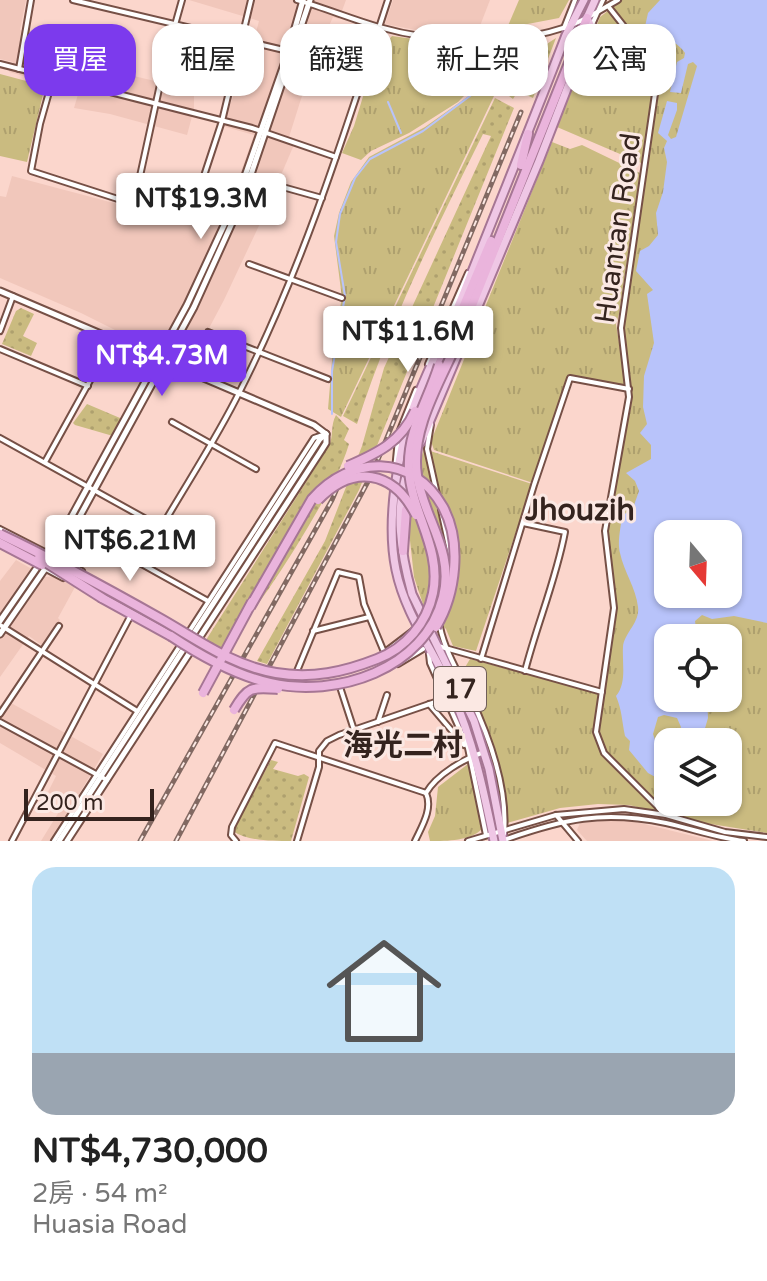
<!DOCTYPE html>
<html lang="zh-TW">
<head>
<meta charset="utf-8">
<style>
  body { margin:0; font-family:"Varela Round","Noto Sans TC",sans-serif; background:#f6f6f6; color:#222; height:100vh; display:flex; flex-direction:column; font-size:30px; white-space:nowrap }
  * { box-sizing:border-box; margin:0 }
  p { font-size:26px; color:#767676 }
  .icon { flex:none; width:44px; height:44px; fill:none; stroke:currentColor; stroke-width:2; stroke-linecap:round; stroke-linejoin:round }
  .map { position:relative; height:841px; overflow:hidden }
  .details { display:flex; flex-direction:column; background:#fff; flex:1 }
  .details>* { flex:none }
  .guide { position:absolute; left:24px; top:24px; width:720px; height:72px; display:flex; gap:16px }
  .needle { width:52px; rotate:161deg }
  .buttons { position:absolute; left:654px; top:520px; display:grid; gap:16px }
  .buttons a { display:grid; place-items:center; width:88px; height:88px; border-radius:16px; background:#fff; box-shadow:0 2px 6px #0004; font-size:40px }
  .scale { position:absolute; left:24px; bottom:20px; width:130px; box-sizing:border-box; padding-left:8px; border:4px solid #34231e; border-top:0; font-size:22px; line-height:28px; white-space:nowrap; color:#34231e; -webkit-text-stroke:6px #fbe8e3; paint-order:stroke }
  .price { position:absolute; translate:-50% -68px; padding:0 18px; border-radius:8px; background:#fff; color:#222; font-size:26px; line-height:52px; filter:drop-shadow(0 2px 4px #0008) }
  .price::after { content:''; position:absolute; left:50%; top:48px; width:24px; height:18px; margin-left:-12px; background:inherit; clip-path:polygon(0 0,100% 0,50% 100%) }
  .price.selected { background:#7c3aed; color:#fff }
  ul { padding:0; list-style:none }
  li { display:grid; align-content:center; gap:16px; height:424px; padding:0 32px }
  li span { display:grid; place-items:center; height:248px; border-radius:24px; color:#555 }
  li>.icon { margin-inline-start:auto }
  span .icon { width:144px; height:144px; fill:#fffc; stroke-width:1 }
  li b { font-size:34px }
  .tag { padding:0 28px; border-radius:24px; background:#fff; box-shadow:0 2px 6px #0004; font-size:28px; line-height:72px }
  .tag.selected { background:#7c3aed; color:#fff }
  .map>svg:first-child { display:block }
</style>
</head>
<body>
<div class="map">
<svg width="767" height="841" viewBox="0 0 767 841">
  <defs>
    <pattern id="grass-dots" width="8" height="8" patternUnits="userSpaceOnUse" patternTransform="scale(2)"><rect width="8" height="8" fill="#cabb80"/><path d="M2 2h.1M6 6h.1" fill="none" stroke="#aea06e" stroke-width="1.8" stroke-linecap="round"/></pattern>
    <pattern id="park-tufts" width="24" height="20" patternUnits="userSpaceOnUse" patternTransform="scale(2)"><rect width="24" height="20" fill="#cabb80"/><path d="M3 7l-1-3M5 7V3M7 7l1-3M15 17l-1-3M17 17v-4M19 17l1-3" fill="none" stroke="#aea06e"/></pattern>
  </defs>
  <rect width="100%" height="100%" fill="#fbd6cc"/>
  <g fill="#f1c7bb">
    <polygon points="0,0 26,0 20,30 58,38 52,57 155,81 160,64 194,77 194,109 187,135 110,114 74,108 79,91 9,72 13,62 0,59"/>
    <polygon points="189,0 346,0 339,19 333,17 313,61 289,137 296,140 263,217 224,300 191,362 161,345 153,349 81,313 0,278 0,196 6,197 12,176 125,206 136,203 155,183 230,202 254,135 222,126 252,47 259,21"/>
    <polygon points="393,0 490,0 478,31 458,32 426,32 385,24"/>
    <polygon points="16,560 46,577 56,576 75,587 58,618 60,620 43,646 29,636 0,677 0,581"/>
    <polygon points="11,703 103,754 51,841 41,841 65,802 48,792 56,776 0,743 0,705 7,709"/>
    <polygon points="624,819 713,841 587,841 577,830 580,823"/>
  </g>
  <g fill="url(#grass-dots)">
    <path d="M556 38 533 98 518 91 513 99 500 89V85C520 70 535 50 556 38Z"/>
    <path d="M495 98 514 108 359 490 267 664 257 661 325 541 362 446 384 368 491 136 483 134C436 228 389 324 357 424L343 416Z"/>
    <polygon points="21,308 34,314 23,336 37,343 31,356 2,344 16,311"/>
    <polygon points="87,404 120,418 122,421 113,436 75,425 73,423"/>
    <path d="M336 415 349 429 344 440 349 444C340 474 323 501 308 527 282 571 255 611 223 649L206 640 329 446C334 435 330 426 336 415Z"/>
    <path d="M271 760 278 762 273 769 298 776 304 774 309 777 291 841C272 841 247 841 233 831Z"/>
  </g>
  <g fill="url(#park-tufts)" fill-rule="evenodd">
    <polygon points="519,0 569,0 559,18 507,28"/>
    <path d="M622 0H767V833L698 822 629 805 598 804 560 808 507 823C499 771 484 722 461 674L470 659 605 695C609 660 617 624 614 589 612 567 607 548 608 526L632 401 623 326 648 166 557 127 600 17ZM668 534H728V594H668ZM668 638H728V698H668ZM668 742H728V802H668Z"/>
    <polygon points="392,36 465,46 473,60 482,68 472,88 458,102 409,133 371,151 361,160 342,153 354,126 379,44 387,42"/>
    <polygon points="0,74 45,86 27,162 0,156"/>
    <polygon points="481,80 487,85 494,96 341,417 328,409 334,337 342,298 334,236 339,213 351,182 369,157 425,127 470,95"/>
    <polygon points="552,142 570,149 582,145 640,173 619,314 616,324 626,386 568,375 533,483 434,450 431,441"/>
    <polygon points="424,449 532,484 476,651 453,646 446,629 424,607 414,577 406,504"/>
    <path d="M468 764 482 829C470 841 448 841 430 841L428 832 435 816 438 787Z"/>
  </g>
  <path fill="#b8c3fa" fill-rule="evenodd" d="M660 0H767V623L734 616 712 619 702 615 695 621 696 628 693 638H668V698H707L708 718 701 742H677L681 727 677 718 664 715 658 717 653 734 657 746 668 747V784L648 773 629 750 630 741 625 736C622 722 622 710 616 696 627 683 622 664 623 647 624 633 640 623 638 607 636 588 624 572 620 553 617 542 621 527 622 516L633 508 639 491 635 481 626 473 651 459V445L640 433 647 424 643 407 644 376 654 343 647 294 653 290 636 271 640 251 649 246 658 235 656 213 663 192 667 162 664 148 667 141 658 133 667 101 677 103V110L668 135 671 139 676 137 697 66 693 62 688 64 681 93 670 92 677 62 684 58 685 53C675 38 658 37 644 31L648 13ZM728 534V594H668V534Z"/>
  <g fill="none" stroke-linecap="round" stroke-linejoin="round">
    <g stroke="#b8c3fa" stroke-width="2">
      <polyline points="388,102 401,133"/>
      <polyline points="332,414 332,371 345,296 336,242 340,214 355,178 370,159 423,131 470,96 521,48"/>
      <polyline points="300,475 320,444"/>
      <polyline points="62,841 75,822"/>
    </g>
    <defs>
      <g id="minor">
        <polyline points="73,0 288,51"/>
        <path d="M297 0C325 8 351 19 379 27 435 43 508 46 563 28 583 22 600 10 618 0"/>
        <polyline points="608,6 645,53 657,80 621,328 629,397 605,531 614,608 596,732 604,753 666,815"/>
        <polyline points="591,27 603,0"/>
        <polyline points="564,28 575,0"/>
        <polyline points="464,39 477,60 488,67"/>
        <polyline points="0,64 252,128 336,157"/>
        <polyline points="19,69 31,0"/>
        <polyline points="53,78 40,124 31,171 121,200 129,199 135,194 140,176 166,57 182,0"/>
        <polyline points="81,85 91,32"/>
        <polyline points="279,186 322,198"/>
        <polyline points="199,191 222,121 251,0"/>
        <polyline points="249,264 342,298"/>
        <polyline points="0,331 13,296"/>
        <polyline points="208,332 328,379"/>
        <polyline points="0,349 88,386"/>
        <polyline points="428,364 468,273"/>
        <polyline points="172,422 256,469"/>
        <polyline points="431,424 427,449 437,494"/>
        <polyline points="400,430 416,390"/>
        <polyline points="0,438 202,550"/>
        <polyline points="45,462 113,339"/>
        <polyline points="395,470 398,439"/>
        <polyline points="441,510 451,556"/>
        <polyline points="68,523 208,601"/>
        <path d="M523 523 565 532C556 580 537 624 525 671"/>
        <path d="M161 528C187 483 217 438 240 391 303 267 345 132 388 0"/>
        <polyline points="0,529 82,571"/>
        <polyline points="46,569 63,578"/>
        <polyline points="0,625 137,711"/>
        <path d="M440 627C445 651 459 674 470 696 489 736 508 789 504 834"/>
        <polyline points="313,631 369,617"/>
        <polyline points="438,646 602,692"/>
        <polyline points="385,652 414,630"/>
        <polyline points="429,654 430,663 468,748 486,835"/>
        <polyline points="481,659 534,485 570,378 629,389"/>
        <polyline points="398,664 423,649"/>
        <polyline points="299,672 297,671 338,572 359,577 364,604 384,652"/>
        <polyline points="340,687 354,730"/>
        <polyline points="429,704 464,745"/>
        <polyline points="0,714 59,626"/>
        <polyline points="0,722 107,780"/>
        <polyline points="378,722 387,695"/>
        <path d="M426 793C437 774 464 759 484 752"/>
        <polyline points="556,815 578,841"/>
        <path d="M504 840C563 819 603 810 666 823 693 829 717 838 744 841"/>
        <polyline points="12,841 131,615"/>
        <polyline points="54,841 314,438 323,435"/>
        <polyline points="236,841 231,835 232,827 275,743 426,793"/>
        <polyline points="297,841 319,767 319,751 327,741 339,735 447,698"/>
        <path d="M415 841C422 826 433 809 426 793"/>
        <polyline points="468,841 556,815 624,809 666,815 725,832 767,837"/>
      </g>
      <g id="tertiary">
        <polyline points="0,291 314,425 326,434"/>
        <polyline points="0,621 68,523 187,305 239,193 287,56 303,0"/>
        <polyline points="0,634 74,527 194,307 242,201 310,0"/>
        <polyline points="59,841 320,439 326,434"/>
        <polyline points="67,841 321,451 326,443 326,434"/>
      </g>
      <g id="primary">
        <polyline points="421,442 539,161 591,27 587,18 595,0"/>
        <path d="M409 468C393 507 401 554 412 594L474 721 489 769 503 841"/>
        <path d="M494 841C483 787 473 741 451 690 433 650 405 614 396 570 386 522 397 455 413 409 427 368 450 329 466 287 499 203 534 119 566 35L584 0"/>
      </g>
      <g id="trunk">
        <polyline points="521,165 528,134"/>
        <polyline points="457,343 587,18"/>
        <polyline points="439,365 491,241"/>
        <polyline points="403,551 406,510 417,506 426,516"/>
        <polyline points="102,598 171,636"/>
      </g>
    </defs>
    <use href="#minor" stroke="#765046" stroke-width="8"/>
    <use href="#tertiary" stroke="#765046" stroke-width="9"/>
    <use href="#primary" stroke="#a67694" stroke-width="11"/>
    <use href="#trunk" stroke="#a67694" stroke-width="12"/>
    <use href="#minor" stroke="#fff" stroke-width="4"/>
    <use href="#tertiary" stroke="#fff" stroke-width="5"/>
    <use href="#primary" stroke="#efc7e5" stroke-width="7"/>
    <use href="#trunk" stroke="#eab4dc" stroke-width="8"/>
    <defs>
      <g id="rail">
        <polyline points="140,841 332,500 345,470"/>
        <polyline points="176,841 372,474 521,112"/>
      </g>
    </defs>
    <use href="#rail" stroke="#826962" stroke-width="5"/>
    <use href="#rail" stroke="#fbe8e3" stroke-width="2" stroke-dasharray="6" stroke-linecap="butt"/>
    <defs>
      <g id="trunk-bridge">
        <path d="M348 466C378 453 401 442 415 411"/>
        <path d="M318 500C353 464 393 470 416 515"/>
        <path d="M0 534C55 560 108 589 161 619 198 640 233 666 276 673 312 679 344 672 377 659 406 648 427 623 433 593 442 548 411 513 409 469 407 431 428 401 439 365"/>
        <polyline points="0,543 42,565"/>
        <polyline points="39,558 102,598"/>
        <path d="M250 607 312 499C350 455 413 453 443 507 462 542 456 594 436 627"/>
        <path d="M171 636C201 656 235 675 270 683 336 698 425 670 443 597 455 551 423 518 417 475 410 430 440 382 457 343"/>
        <polyline points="203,693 252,602"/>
        <path d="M234 710C248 686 252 687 278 689"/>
      </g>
    </defs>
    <use href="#trunk-bridge" stroke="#a67694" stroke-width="12" stroke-linecap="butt"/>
    <use href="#trunk-bridge" stroke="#eab4dc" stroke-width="8"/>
  </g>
  <g text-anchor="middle" stroke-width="6" stroke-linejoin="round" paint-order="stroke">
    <rect fill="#fbe8e3" stroke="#705e59" stroke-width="2" x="434" y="667" width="52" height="44" rx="6"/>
    <g font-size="26" font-weight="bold" fill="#34231e">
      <text x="460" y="698">17</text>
    </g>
    <g font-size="28" fill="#34231e" stroke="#fbe8e3">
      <text transform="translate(617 228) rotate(-82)" y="10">Huantan Road</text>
    </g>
    <g font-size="30" font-weight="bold" fill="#34231e" stroke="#fbe8e3">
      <text x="580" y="520">Jhouzih</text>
      <text x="403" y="755">海光二村</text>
    </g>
  </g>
</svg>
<div class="buttons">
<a><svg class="needle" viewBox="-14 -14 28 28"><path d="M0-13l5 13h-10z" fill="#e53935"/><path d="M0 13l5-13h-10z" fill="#767676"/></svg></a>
<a><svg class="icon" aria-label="locate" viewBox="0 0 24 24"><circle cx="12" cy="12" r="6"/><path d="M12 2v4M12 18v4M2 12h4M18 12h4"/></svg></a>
<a><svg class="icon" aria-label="layers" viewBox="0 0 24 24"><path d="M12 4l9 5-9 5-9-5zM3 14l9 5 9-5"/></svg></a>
</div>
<div class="scale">200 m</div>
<b class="price" style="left:201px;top:241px">NT$19.3M</b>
<b class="price" style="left:408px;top:374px">NT$11.6M</b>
<b class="price selected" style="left:162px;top:398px">NT$4.73M</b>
<b class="price" style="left:130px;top:583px">NT$6.21M</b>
<div class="guide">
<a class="tag selected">買屋</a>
<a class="tag">租屋</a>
<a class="tag">篩選</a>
<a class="tag">新上架</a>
<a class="tag">公寓</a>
</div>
</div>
<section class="details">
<ul>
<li><span style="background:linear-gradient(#bfe0f5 75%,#9aa5b1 0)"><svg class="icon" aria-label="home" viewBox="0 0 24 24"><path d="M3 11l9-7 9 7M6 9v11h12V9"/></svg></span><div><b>NT$4,730,000</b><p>2房 · 54 m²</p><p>Huasia Road</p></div></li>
</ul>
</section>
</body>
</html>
